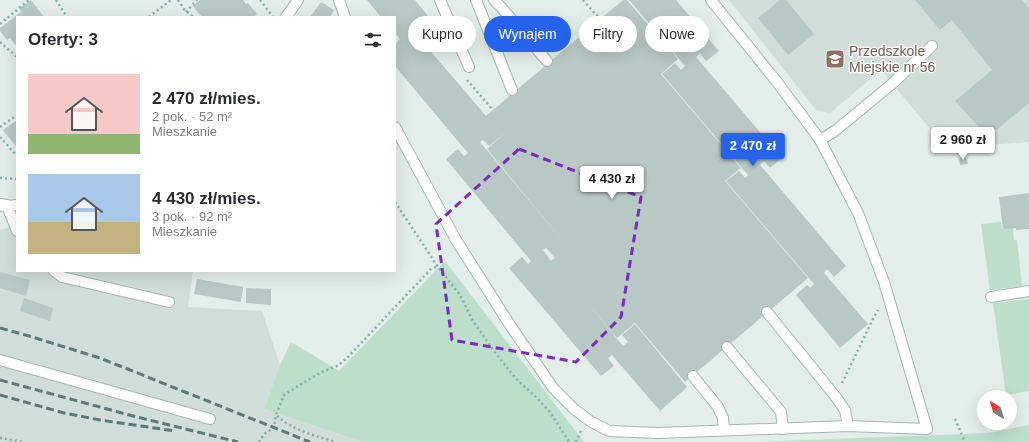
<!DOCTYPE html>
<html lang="pl">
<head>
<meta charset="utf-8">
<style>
  body { margin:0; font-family:Helvetica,sans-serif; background:#f7f7f7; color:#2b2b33; height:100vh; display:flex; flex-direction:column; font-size:15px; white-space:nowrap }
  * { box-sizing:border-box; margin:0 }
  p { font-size:13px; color:#7c7c81 }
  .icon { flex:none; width:22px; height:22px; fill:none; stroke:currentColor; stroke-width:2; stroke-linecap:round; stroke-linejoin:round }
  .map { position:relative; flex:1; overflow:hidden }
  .details { position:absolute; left:16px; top:16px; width:380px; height:256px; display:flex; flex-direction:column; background:#fff; border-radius:0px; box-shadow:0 4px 16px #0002 }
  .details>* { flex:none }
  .banner { position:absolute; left:408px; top:16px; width:380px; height:36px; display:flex; gap:8px }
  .needle { width:26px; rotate:322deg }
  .buttons { position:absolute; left:977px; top:390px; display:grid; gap:8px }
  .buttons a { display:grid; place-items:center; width:40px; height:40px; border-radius:50%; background:#fff; box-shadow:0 4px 16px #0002; font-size:20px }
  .price { position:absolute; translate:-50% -34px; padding:0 9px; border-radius:4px; background:#fff; color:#222; font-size:13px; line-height:26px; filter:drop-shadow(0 1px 2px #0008) }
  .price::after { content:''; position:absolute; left:50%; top:24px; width:12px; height:9px; margin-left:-6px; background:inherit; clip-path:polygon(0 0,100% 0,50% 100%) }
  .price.on { background:#2563eb; color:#fff }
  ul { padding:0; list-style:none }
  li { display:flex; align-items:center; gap:12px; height:100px; padding:0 12px }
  li span { display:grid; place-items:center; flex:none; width:112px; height:80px; border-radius:0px; color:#555 }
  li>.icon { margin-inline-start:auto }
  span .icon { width:48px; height:48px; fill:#fffc; stroke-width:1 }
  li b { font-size:17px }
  h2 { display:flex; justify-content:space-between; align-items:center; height:48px; padding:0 12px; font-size:17px }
  .tag { padding:0 14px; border-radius:18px; background:#fff; box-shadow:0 4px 16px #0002; font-size:14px; line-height:36px }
  .tag.on { background:#2563eb; color:#fff }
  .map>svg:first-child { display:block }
</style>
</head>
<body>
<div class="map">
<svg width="1029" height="442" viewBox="0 0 1029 442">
  <rect width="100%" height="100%" fill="#e3edea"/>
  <g fill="#d1ddd9">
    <polygon points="729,0 1029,0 1029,142 947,148 941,142 881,70 830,113 816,110"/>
    <polygon points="17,226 17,271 193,271 188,307 262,311 280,365 264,409 363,442 0,442 0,230"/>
  </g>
  <g fill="#bcdecb">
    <polygon points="1001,222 1002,229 1013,228 1014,240 1017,240 1022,286 990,290 981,224"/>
    <polygon points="445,261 584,442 363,442 264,409 280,365 291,342 339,371"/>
    <polygon points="1029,299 1029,391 1006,395 993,303"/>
    <polygon points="1029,425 1029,442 757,442 989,433"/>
  </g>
  <g fill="#b8c8c4" fill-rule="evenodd">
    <polygon points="31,0 44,17 17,17 17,47 10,38 7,40 0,31 0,28 21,12 20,8"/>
    <polygon points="200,0 243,0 246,4 248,3 257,14 253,17 202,17 193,6"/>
    <path d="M367 0H415L438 28 426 38 420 31 416 34 486 116 623 0H627L678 59 661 74 741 168 725 181 808 278 685 382 635 323 617 338 585 300 623 346 628 342 622 335 635 324 687 387 660 411 612 355 608 358 614 366 601 376 509 268 522 257 528 264 531 261 446 159 458 149 464 156 468 153 395 66V41L396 43 400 39 395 33V17H381ZM505 133 487 149 568 247 480 142 483 140 489 146ZM546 248 555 258 551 261 543 250Z"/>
    <polygon points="629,0 676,0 719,51 706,61 700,53 696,57 782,158 770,168 764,161 760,165 846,266 834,277 827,269 824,273 868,324 840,348 796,295 807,285 810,288 814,284 726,181 739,171 745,178 748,175 662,74 675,63 681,70 685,66"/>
    <polygon points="780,0 786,0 814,34 788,55 758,18"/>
    <polygon points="915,0 1022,0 1029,8 1029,103 988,137 955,101 992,70 952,20 940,30"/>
    <polygon points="321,2 334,10 330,17 310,17"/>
    <polygon points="17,120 17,148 3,130"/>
    <polygon points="966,157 968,164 960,165 959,158"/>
    <polygon points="1029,193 1029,229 1016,230 1016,228 1003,229 999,197"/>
    <polygon points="0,272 30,280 26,296 0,288"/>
    <polygon points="197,279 243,287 241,302 194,294"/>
    <polygon points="246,288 271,289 271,305 246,303"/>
    <polygon points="24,298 53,308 50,321 20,311"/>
  </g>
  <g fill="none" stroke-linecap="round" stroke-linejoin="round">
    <defs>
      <g id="lane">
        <polyline points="339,0 345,17"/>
        <polyline points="440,0 469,67"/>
        <polyline points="476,0 512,90"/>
        <polyline points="494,0 501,7 547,61"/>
        <polyline points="286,17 298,0"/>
        <polyline points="395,127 456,240 510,325 553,388 574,409 590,421 609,431 658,433 848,426 927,429 884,282 858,213 820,140 815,133 777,82 711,0"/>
        <polyline points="820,140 835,131 893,83 932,46"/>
        <polyline points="17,205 7,206 17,231"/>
        <polyline points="54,271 62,277 169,302"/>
        <polyline points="991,297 1029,291"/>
        <polyline points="767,312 835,396 845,410 848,426"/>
        <polyline points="727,347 781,412 783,429"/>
        <polyline points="0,360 210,419"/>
        <polyline points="693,376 718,407 723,418 724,430"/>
      </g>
      <polyline id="street" points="0,205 7,206"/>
    </defs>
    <use href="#lane" stroke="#a6b5b2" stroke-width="12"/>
    <use href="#street" stroke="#a6b5b2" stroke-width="14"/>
    <g stroke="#84b0aa" stroke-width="2.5" stroke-dasharray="2 3" stroke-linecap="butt">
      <polyline points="56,0 67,17"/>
      <polyline points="178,0 184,9 193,17"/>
      <polyline points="260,0 273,17"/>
      <polyline points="583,0 599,18"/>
      <polyline points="186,12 197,0"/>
      <polyline points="149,17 171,0"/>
      <polyline points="0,24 29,0"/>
      <polyline points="0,42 17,57"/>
      <polyline points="467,80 493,110"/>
      <polyline points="0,127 17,115"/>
      <polyline points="0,137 17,156"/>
      <polyline points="0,178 17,179"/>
      <polyline points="395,202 438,267 460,295 473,321 494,351 516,379 534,395 550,412 569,442"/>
      <polyline points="842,383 873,319 878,310"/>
      <path d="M277 416C293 430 315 436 336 442"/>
      <polyline points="955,419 965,442"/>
      <polyline points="0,438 24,442"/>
      <polyline points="259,442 264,434 274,428 276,415 284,395 298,386 322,372 339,365 348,357 432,268 438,267"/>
      <polyline points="576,442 581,431"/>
    </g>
    <use href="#lane" stroke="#fff" stroke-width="10"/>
    <use href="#street" stroke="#fff" stroke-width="12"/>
    <g stroke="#5d7a77" stroke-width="3" stroke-dasharray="8 4" stroke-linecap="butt">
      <polyline points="0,328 29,336 100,358 310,442"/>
      <polyline points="0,380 133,416 238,442"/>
      <polyline points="0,395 64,413 100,420 175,431"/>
    </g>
  </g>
  <path fill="none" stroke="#7b2cbf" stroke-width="3" stroke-dasharray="8 5" stroke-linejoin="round" d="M519 149 641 197 621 317 576 362 452 340 436 224Z"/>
  <defs>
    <symbol id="school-square" viewBox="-11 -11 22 22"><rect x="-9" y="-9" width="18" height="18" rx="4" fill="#8d6e63" stroke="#f4f9f7"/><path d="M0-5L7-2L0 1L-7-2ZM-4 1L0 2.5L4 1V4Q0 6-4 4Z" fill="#fff"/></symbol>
  </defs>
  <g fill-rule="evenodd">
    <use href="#school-square" x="824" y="48" width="22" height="22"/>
  </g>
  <g text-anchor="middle" stroke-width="3" stroke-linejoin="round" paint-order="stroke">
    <g font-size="14" fill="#785e54" stroke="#f4f9f7" text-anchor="start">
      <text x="849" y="56">Przedszkole<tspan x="849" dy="16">Miejskie nr 56</tspan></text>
    </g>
  </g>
</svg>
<div class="buttons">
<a><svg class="needle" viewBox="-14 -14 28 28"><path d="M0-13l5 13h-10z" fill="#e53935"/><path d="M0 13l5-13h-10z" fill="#7c7c81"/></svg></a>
</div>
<b class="price" style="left:963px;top:161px">2 960 zł</b>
<b class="price on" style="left:753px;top:167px">2 470 zł</b>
<b class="price" style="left:612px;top:200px">4 430 zł</b>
<div class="banner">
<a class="tag">Kupno</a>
<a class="tag on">Wynajem</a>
<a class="tag">Filtry</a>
<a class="tag">Nowe</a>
</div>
<section class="details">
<h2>Oferty: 3<svg class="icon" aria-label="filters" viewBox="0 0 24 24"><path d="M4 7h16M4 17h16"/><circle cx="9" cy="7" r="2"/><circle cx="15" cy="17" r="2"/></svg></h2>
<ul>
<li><span style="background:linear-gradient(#f6c9c9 75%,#8fb573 0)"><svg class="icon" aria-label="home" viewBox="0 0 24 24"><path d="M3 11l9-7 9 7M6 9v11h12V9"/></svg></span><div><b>2 470 zł/mies.</b><p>2 pok. · 52 m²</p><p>Mieszkanie</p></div></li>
<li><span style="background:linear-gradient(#a9c7e8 60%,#c2b280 0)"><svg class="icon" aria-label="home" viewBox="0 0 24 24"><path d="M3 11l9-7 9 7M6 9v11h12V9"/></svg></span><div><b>4 430 zł/mies.</b><p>3 pok. · 92 m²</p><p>Mieszkanie</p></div></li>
</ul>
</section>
</div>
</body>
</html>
